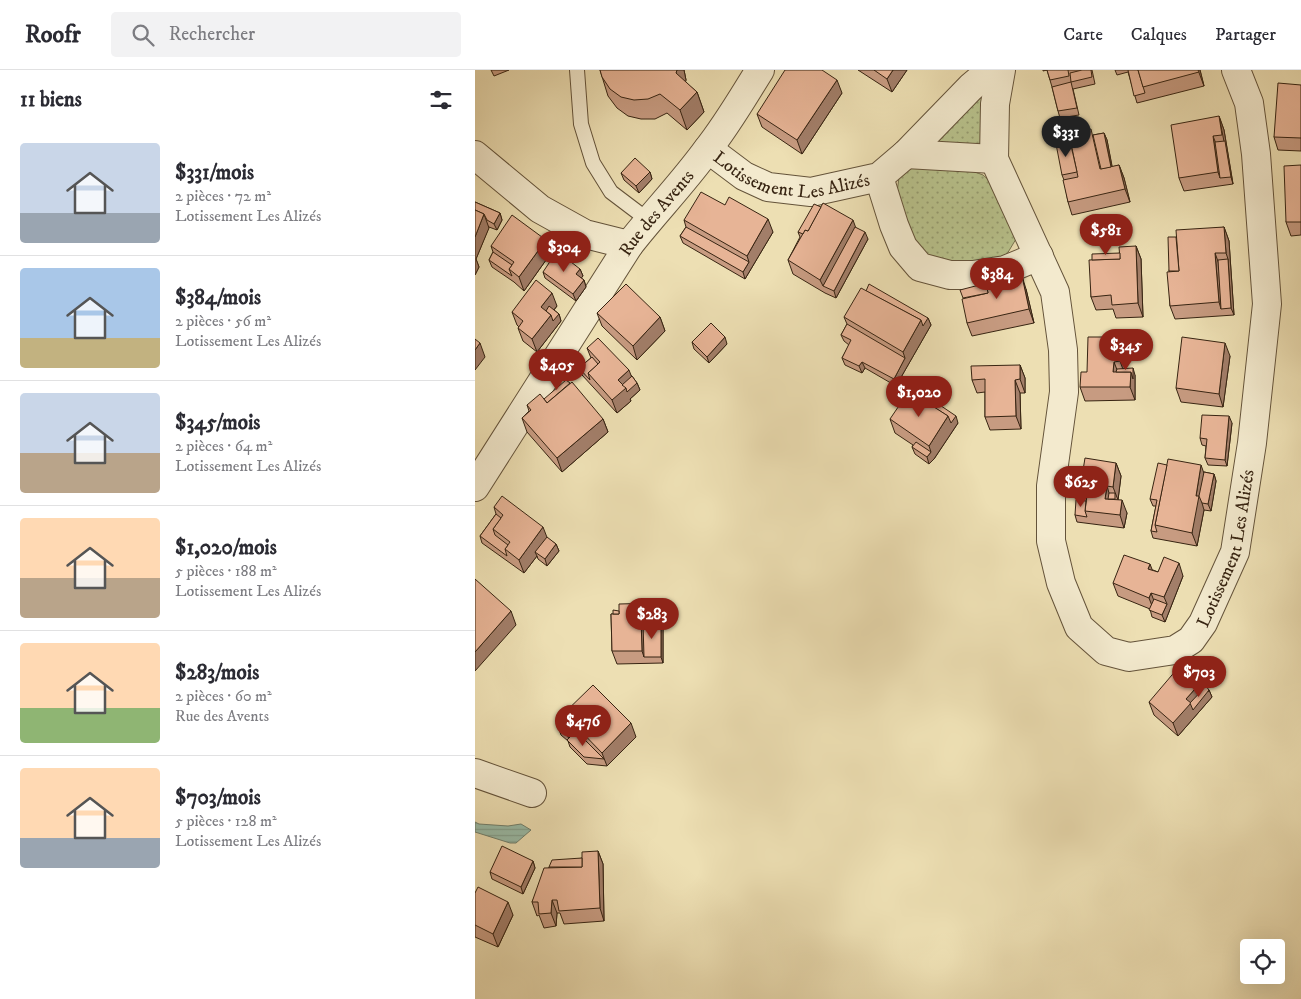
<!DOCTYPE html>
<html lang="fr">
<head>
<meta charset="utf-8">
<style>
  body { margin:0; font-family:"IM FELL DW Pica",serif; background:#f2f2f3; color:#2b2b33; height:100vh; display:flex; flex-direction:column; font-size:19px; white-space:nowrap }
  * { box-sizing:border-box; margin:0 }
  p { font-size:16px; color:#7c7c81 }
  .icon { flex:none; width:28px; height:28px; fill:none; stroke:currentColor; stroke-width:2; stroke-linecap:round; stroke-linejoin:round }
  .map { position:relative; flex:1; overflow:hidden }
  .details { display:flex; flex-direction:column; background:#fff; width:475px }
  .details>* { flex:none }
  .tools { position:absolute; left:765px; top:869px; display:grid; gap:10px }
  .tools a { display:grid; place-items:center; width:45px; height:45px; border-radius:5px; background:#fff; box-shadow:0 5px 20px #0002; font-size:25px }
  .price { position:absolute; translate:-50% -42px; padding:0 11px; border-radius:18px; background:#8f2418; color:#fff; font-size:16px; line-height:32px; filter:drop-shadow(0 1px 2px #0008) }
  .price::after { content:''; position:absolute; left:50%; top:30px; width:15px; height:11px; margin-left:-8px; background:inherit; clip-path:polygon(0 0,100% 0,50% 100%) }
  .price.on { background:#222; color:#fff }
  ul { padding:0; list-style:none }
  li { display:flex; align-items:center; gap:15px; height:125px; padding:0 20px }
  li+li { border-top:1px solid #e1e1e2 }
  li span { display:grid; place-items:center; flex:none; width:140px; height:100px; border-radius:5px; color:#555 }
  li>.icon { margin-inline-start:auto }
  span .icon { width:60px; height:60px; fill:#fffc; stroke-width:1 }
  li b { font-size:21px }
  h2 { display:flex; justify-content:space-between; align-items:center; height:60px; padding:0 20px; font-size:21px }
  header { display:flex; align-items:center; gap:30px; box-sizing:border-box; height:70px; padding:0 25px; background:#fff; border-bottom:1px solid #e1e1e2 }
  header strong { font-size:24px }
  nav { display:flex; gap:28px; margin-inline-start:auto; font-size:18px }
  .search { width:350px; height:45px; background:#f2f2f3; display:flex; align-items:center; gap:12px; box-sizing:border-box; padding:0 18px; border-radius:5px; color:#7c7c81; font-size:19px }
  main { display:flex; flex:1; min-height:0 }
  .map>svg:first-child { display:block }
</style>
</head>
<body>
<header>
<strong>Roofr</strong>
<div class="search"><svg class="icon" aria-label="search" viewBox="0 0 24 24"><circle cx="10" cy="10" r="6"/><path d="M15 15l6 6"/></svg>Rechercher</div>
<nav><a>Carte</a><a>Calques</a><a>Partager</a></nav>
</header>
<main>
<section class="details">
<h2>11 biens<svg class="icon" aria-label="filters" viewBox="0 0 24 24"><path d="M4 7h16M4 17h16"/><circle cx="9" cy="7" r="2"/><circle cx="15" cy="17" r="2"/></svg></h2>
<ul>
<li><span style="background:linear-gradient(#c9d6e8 70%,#9aa5b1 0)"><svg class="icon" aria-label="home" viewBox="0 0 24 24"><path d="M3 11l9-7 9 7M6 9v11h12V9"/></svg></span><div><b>$331/mois</b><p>2 pièces · 72 m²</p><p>Lotissement Les Alizés</p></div></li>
<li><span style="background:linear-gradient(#a9c7e8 70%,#c2b280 0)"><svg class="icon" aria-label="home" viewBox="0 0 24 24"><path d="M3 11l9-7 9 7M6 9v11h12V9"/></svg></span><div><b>$384/mois</b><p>2 pièces · 56 m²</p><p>Lotissement Les Alizés</p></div></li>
<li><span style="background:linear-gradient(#c9d6e8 60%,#b9a48a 0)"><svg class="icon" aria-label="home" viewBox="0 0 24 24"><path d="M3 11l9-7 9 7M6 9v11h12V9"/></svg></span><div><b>$345/mois</b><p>2 pièces · 64 m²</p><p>Lotissement Les Alizés</p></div></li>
<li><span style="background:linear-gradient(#ffd9b3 60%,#b9a48a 0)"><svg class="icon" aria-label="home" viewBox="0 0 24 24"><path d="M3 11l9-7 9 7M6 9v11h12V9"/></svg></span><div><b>$1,020/mois</b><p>5 pièces · 188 m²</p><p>Lotissement Les Alizés</p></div></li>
<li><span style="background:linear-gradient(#ffd9b3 65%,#8fb573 0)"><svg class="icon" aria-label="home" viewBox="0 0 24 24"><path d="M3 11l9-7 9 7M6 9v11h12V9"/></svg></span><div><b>$283/mois</b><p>2 pièces · 60 m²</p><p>Rue des Avents</p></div></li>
<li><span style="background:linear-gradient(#ffd9b3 70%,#9aa5b1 0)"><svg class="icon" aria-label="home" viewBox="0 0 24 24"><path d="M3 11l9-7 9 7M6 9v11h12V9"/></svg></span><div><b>$703/mois</b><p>5 pièces · 128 m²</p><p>Lotissement Les Alizés</p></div></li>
</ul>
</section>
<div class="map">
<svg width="826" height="929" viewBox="0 0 826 929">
  <defs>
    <pattern id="grass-dots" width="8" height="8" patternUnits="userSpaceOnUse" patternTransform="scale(1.25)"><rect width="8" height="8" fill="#b8c28c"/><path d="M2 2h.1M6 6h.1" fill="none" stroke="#969d71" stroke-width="1.8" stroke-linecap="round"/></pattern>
    <pattern id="water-rules" width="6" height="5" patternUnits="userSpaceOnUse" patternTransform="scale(1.25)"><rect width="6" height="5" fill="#9abda9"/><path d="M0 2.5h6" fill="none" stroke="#85a290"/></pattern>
  </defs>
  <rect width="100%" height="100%" fill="#eddfb3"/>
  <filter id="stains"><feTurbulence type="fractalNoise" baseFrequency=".004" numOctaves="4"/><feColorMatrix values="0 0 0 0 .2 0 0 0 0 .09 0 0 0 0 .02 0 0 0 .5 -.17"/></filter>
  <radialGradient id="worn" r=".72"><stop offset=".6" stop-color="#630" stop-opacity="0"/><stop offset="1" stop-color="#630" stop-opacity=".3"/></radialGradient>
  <g fill="url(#grass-dots)" stroke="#78734f">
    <polygon points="501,25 508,30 507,68 504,76 460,73"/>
    <polygon points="437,97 492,99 508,105 525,120 541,156 541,169 532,184 510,193 479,194 455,187 433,162 421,131 424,107"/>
  </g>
  <polygon fill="url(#water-rules)" stroke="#72806d" points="0,752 4,754 33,756 46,754 56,760 41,773 35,773 0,762"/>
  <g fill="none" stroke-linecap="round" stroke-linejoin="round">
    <defs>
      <polyline id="lane" points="102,0 106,54 118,93 136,122 173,150"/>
      <g id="street">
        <path id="s1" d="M526 0 520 34 519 89 580 222 588 280 589 322 576 416V471L586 513 604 557 631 581 654 587 700 580 716 570 728 553 760 482 777 373 792 234 781 84 774 33 761 0"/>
        <path id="s2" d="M233 79 269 106 293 117 336 122 404 107 431 84 496 17 516 0"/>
        <polyline points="431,84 519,89"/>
        <polyline points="0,85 65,139 110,164 154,175"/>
        <polyline points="404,107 419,155 428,177 445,197 475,205 498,205 530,200 564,186"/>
        <path id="s3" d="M0 417 154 175C179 143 208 113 232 80 252 55 268 27 285 0"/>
        <polyline points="0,703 57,723"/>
      </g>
    </defs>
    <use href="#lane" stroke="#64533a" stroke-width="16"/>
    <use href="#street" stroke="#64533a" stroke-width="30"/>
    <use href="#lane" stroke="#f3eace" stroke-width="14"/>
    <use href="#street" stroke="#f3eace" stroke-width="28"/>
  </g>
  <g fill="#c79b81" stroke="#372412">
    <polygon points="16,0 34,0 19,6"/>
    <polygon points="125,0 209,0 211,10 210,12 222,22 229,42 212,60 192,43 180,49 166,49 153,46 142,38 133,26"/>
    <polygon points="383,0 432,0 417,22"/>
    <polygon points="568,0 617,0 620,14 598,19 604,45 585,48 583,41 577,17 572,0 568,1"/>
    <polygon points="640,0 725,0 729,16 662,33 653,2 642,5"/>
    <polygon points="826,15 826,81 803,80 799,67"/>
    <polygon points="367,23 327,84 287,57 282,44"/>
    <polygon points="744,46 749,60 758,114 709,121 704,108"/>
    <polygon points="629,63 632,70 637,97 644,95 649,108 655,132 597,145 593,132 589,110 587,105 618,65"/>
    <polygon points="826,95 826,165 816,166 811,152"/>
    <polygon points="175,102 177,109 164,123 149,110 146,103"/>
    <polygon points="0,132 25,143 27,150 22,160 14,157 1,189 4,197 0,205"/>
    <polygon points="209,150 298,162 270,209 208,173 205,166 211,157"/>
    <polygon points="380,157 393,169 361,228 350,223 318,204 313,190 325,167 323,162"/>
    <polygon points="749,157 754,171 759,245 700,249 695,236 694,201 701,167"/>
    <polygon points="16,176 76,183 49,221 39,212 17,197 14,190 18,182"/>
    <polygon points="661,176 666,189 668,247 641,248 638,239 621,240 616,227 617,190 645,183"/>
    <polygon points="105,199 108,206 106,208 109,210 111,217 101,231 70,208 68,202"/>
    <polygon points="512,213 551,219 559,253 497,266 492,253"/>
    <polygon points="82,236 79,240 84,244 86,251 62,282 48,271 43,258 44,257 42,255 37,242"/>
    <polygon points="122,243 185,247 190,261 162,290 127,256"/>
    <polygon points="369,247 453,248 456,255 421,316 390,298 387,303 370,295 367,288 374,275 369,271 366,265 372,254"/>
    <polygon points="217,272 252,274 234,293 219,279"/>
    <polygon points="112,278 157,306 162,313 165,320 155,329 156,331 142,343 107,305 104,298 116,288"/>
    <polygon points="649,280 649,298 660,305 660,330 610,331 605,317"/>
    <polygon points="755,286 748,337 706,332 701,318"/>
    <polygon points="545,295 550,308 550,323 545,323 546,359 515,360 510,347 510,322 502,323 497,310"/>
    <polygon points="69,329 128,349 133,362 87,402 52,362 47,348 54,341 52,335"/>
    <polygon points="415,349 483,353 459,389 454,394 440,384 437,377 438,375 420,363"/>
    <polygon points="757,353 752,396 733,395 730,388 731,376 727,375 725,368"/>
    <polygon points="641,393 646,406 643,430 652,443 649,458 602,452 600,445 607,431 604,425"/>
    <polygon points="729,402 739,404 741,411 736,441 729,440 722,476 678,468 676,461 681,436 678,436 675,429"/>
    <polygon points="19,437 72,468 81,474 84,481 72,496 63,489 62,486 49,503 7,473 5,466 21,444"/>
    <polygon points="678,500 683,502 708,506 690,552 677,547 675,539 643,526 638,513"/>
    <polygon points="136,544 188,547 188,593 142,594 137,581"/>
    <polygon points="728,610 731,617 734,620 737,627 703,666 679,645 674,632"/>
    <polygon points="81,651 161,667 132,696 112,694 95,677 93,671 86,665"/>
    <polygon points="123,781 128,794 129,851 89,854 85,843 82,843 81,856 69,858 64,845 62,846 57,832 74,797 107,788"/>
    <polygon points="58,791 60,798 48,824 17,809 15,802"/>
    <polygon points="0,822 38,845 23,877 0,867"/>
  </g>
  <g fill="#a27e69" stroke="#372412">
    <polygon points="202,0 209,0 211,10 208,22 201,3"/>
    <polygon points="418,0 432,0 417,22 412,9"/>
    <polygon points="723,0 725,0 729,16"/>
    <polygon points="362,10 367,23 327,84 322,70"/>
    <polygon points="222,22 229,42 212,60 205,40"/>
    <polygon points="744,46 749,60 758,114 756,107"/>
    <polygon points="629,63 632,70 640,111 638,104"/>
    <polygon points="738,66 743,79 745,108 743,102"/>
    <polygon points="644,95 649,108 655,132 650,119"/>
    <polygon points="175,102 177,109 164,123 161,116"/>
    <polygon points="25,143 27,150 22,160 19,154"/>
    <polygon points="9,144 14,158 1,189 4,197 0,205 0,167"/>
    <polygon points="293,149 298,162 270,209 268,202 274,192 272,186"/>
    <polygon points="378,150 383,164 348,216 345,210"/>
    <polygon points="749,157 754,171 759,245 756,238 753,189 751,183"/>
    <polygon points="390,162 393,169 361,228 359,221"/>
    <polygon points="71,170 76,183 49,221 44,207"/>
    <polygon points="661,176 666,189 668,247 663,233"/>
    <polygon points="740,183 745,197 746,239 744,232"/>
    <polygon points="105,199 108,206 104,211 101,204"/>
    <polygon points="547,206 551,219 559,253 554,239"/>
    <polygon points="109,210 111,217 101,231 98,224"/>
    <polygon points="77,223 82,236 73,247 66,237"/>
    <polygon points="84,244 86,251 62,282 57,269 76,245"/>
    <polygon points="185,247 190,261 162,290 158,276"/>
    <polygon points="453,248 456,255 421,316 419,309 430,288 428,282 446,250"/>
    <polygon points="250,267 252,274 234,293 232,287"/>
    <polygon points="644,267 649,280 650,305 645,291"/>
    <polygon points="5,273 10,287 0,300 0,280"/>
    <polygon points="750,273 755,286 748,337 744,324"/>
    <polygon points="387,292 390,298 387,303 384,296"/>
    <polygon points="639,292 644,305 638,302"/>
    <polygon points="545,295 550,308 550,323 545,309"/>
    <polygon points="658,298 660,305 660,330 655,317 656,302"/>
    <polygon points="154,300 159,313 162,313 165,320 155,329 156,331 142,343 137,330 143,310"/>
    <polygon points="540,310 545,323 546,359 541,346"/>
    <polygon points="473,346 481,346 483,353 459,389 454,394 452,387 456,382 454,376"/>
    <polygon points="754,346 757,353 752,396 750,390"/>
    <polygon points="128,349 133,362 87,402 82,388"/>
    <polygon points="641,393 646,406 643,430 638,417"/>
    <polygon points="726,395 731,409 727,433 729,440 722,476 717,463 721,426"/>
    <polygon points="739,404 741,411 736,441 733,434"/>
    <polygon points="632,416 636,430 630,429"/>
    <polygon points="647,430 652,443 649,458 645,445"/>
    <polygon points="68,457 73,470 60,482 62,486 49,503 44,490"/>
    <polygon points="81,474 84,481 72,496 70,489"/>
    <polygon points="704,493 708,506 690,552 687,545 692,534 689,527"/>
    <polygon points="675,494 680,507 673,499"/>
    <polygon points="676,523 681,536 679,541 674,528"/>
    <polygon points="183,533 188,547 188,593 186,587 186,554 183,547"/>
    <polygon points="36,541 41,555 0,601 0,582"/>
    <polygon points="166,547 171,560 169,587 167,581"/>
    <polygon points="728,610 733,622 734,620 737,627 703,666 698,653 711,629"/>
    <polygon points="156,653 161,667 132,696 127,683"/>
    <polygon points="99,654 104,668 96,674 91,662"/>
    <polygon points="123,781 128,794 129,851 125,838"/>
    <polygon points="58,791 60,798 48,824 46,817"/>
    <polygon points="77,830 82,843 81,856 76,843"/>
    <polygon points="33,832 38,845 23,877 18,864"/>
  </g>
  <g fill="#e7b496" stroke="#372412">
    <polygon points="125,0 202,0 201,3 222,22 205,40 185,24 173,29 159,30 146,27 135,19 127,7"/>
    <polygon points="310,0 347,0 362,10 322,70 282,44"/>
    <polygon points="399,0 418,0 412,9"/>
    <polygon points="572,0 593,0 594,6 575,10"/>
    <polygon points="607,0 616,0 617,7 596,12 595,3"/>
    <polygon points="653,0 663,0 670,23 659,26"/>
    <polygon points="663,0 723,0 724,2 668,17"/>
    <polygon points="596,12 602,38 583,41 577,17"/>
    <polygon points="803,13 826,15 826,68 799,67"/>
    <polygon points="744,46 747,65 738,66 743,102 704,108 696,55"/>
    <polygon points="616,59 625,99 644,95 650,119 593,132 588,110 603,107 594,64"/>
    <polygon points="629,63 636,97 626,99 618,65"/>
    <polygon points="595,71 602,102 587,105 581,74"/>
    <polygon points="750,71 756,107 745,108 740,72"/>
    <polygon points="160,88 175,102 161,116 146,103"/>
    <polygon points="826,95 826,152 811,152 809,96"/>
    <polygon points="226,122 250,135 254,127 293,149 272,186 209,150"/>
    <polygon points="0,132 25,143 19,154 12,150 9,144 0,140"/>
    <polygon points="348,133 378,150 345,210 313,190 330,160 333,161"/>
    <polygon points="339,134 346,137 333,161 330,160 328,164 323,162"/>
    <polygon points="0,140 9,144 0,167"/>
    <polygon points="37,145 71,170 44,207 34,199 39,192 16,176"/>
    <polygon points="211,157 274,192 268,202 205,166"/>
    <polygon points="380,157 390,162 359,221 348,216"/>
    <polygon points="749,157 751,183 740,183 744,232 695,236 692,202 704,201 701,160"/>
    <polygon points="693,167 701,167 704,201 694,201"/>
    <polygon points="661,176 663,233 637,235 636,225 616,227 614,190 645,189 644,177"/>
    <polygon points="82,181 105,199 101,204 109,210 98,224 68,202"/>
    <polygon points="18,182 37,195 34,199 37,206 14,190"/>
    <polygon points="645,183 645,189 617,190 617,184"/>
    <polygon points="753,189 756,238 746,239 743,190"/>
    <polygon points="547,206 554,239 492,253 487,229 513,223 511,213"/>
    <polygon points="61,210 77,223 66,237 76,245 57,269 43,258 48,251 37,242"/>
    <polygon points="511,213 513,223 488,228 485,220 512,213"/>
    <polygon points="151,214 185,247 158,276 122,243"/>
    <polygon points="394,214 453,248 448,256 446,250 391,221"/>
    <polygon points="386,218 446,250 428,282 369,247"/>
    <polygon points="74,236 84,244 78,251 76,245 71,241"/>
    <polygon points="236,253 250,267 232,287 217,272"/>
    <polygon points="372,254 430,288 419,309 387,292 384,296 367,288 376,270 366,265"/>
    <polygon points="613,267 644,267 645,291 639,292 638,302 656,302 655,317 605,317 606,302 612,302"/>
    <polygon points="707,267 750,273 744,324 701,318"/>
    <polygon points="123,268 154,300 143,310 151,318 137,330 113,303 125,292 112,278"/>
    <polygon points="0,269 5,273 0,280"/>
    <polygon points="117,287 123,294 113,303 115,310 104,298"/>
    <polygon points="545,295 545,309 540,310 541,346 510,347 510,309 497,310 496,296"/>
    <polygon points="658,298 658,309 656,302 641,302 642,299"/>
    <polygon points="157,306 162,313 152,322 151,318 147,315"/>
    <polygon points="91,310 95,313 72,333 69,329"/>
    <polygon points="97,312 128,349 82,388 47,348 56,340 52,335 65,324 72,333"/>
    <polygon points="441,319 481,346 476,353 473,346 438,324"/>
    <polygon points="434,321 473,346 454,376 415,349"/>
    <polygon points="727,345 754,346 750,390 730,388 732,369 725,368"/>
    <polygon points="441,372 456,382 452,387 437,377"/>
    <polygon points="610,388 641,393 638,417 632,416 630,429 647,430 645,445 610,441 612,425 604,425"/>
    <polygon points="693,389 726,395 721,426 724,426 717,463 680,455"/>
    <polygon points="683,393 692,395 680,455 682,462 676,461 682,430 675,429"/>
    <polygon points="729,402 739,404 733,434 727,433 724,426"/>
    <polygon points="634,423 640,423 640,429 633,429"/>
    <polygon points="27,426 68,457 44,490 30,479 35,472 18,459 28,445 19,437"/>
    <polygon points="601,430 611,431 610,441 612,447 600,445"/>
    <polygon points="21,444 26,448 18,459 20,465 33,475 30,479 32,486 5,466"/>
    <polygon points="72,467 81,474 70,489 60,482"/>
    <polygon points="649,485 675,494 673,499 683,502 689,487 704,493 689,527 676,523 674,528 638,513"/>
    <polygon points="0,509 36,541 0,582"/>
    <polygon points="679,529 692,534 687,545 674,540"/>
    <polygon points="183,533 183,547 166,547 167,581 137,581 136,544 144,544 144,534"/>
    <polygon points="138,540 144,541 144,544 138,544"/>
    <polygon points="168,553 186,554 186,587 169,587"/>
    <polygon points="708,592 728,610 711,629 716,633 698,653 674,632"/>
    <polygon points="118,615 156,653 127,683 99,654 91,662 81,651"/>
    <polygon points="731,616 734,620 718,640 715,633"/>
    <polygon points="101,661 129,689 109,687 92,670"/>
    <polygon points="27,776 58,791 46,817 15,802"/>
    <polygon points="123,781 125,838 84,841 82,830 77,830 76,843 64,844 63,832 57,832 69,798 107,797 107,782"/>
    <polygon points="107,788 107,797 74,797 77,790"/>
    <polygon points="3,817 33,832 18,864 0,855 0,823"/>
  </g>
  <g text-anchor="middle" stroke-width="4" stroke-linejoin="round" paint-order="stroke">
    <g font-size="18" fill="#372412" stroke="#f3eace">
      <text dy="6" stroke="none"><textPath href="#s2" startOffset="92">Lotissement Les Alizés</textPath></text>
      <text dy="6" stroke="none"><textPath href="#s3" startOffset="329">Rue des Avents</textPath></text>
      <text dy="6" stroke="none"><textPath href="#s1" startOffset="802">Lotissement Les Alizés</textPath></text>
    </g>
  </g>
  <rect width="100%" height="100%" filter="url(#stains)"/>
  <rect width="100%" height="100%" fill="url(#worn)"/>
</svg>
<div class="tools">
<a><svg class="icon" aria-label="locate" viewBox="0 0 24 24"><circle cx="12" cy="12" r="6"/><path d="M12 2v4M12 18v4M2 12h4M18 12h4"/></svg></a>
</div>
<b class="price on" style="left:591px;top:88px">$331</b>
<b class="price" style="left:631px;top:186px">$581</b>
<b class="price" style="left:89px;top:203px">$304</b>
<b class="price" style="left:522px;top:230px">$384</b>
<b class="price" style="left:651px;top:301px">$345</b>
<b class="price" style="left:82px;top:321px">$405</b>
<b class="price" style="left:444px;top:348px">$1,020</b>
<b class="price" style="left:606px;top:438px">$625</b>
<b class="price" style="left:177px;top:570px">$283</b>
<b class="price" style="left:724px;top:628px">$703</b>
<b class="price" style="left:108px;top:677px">$476</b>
</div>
</main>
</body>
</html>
